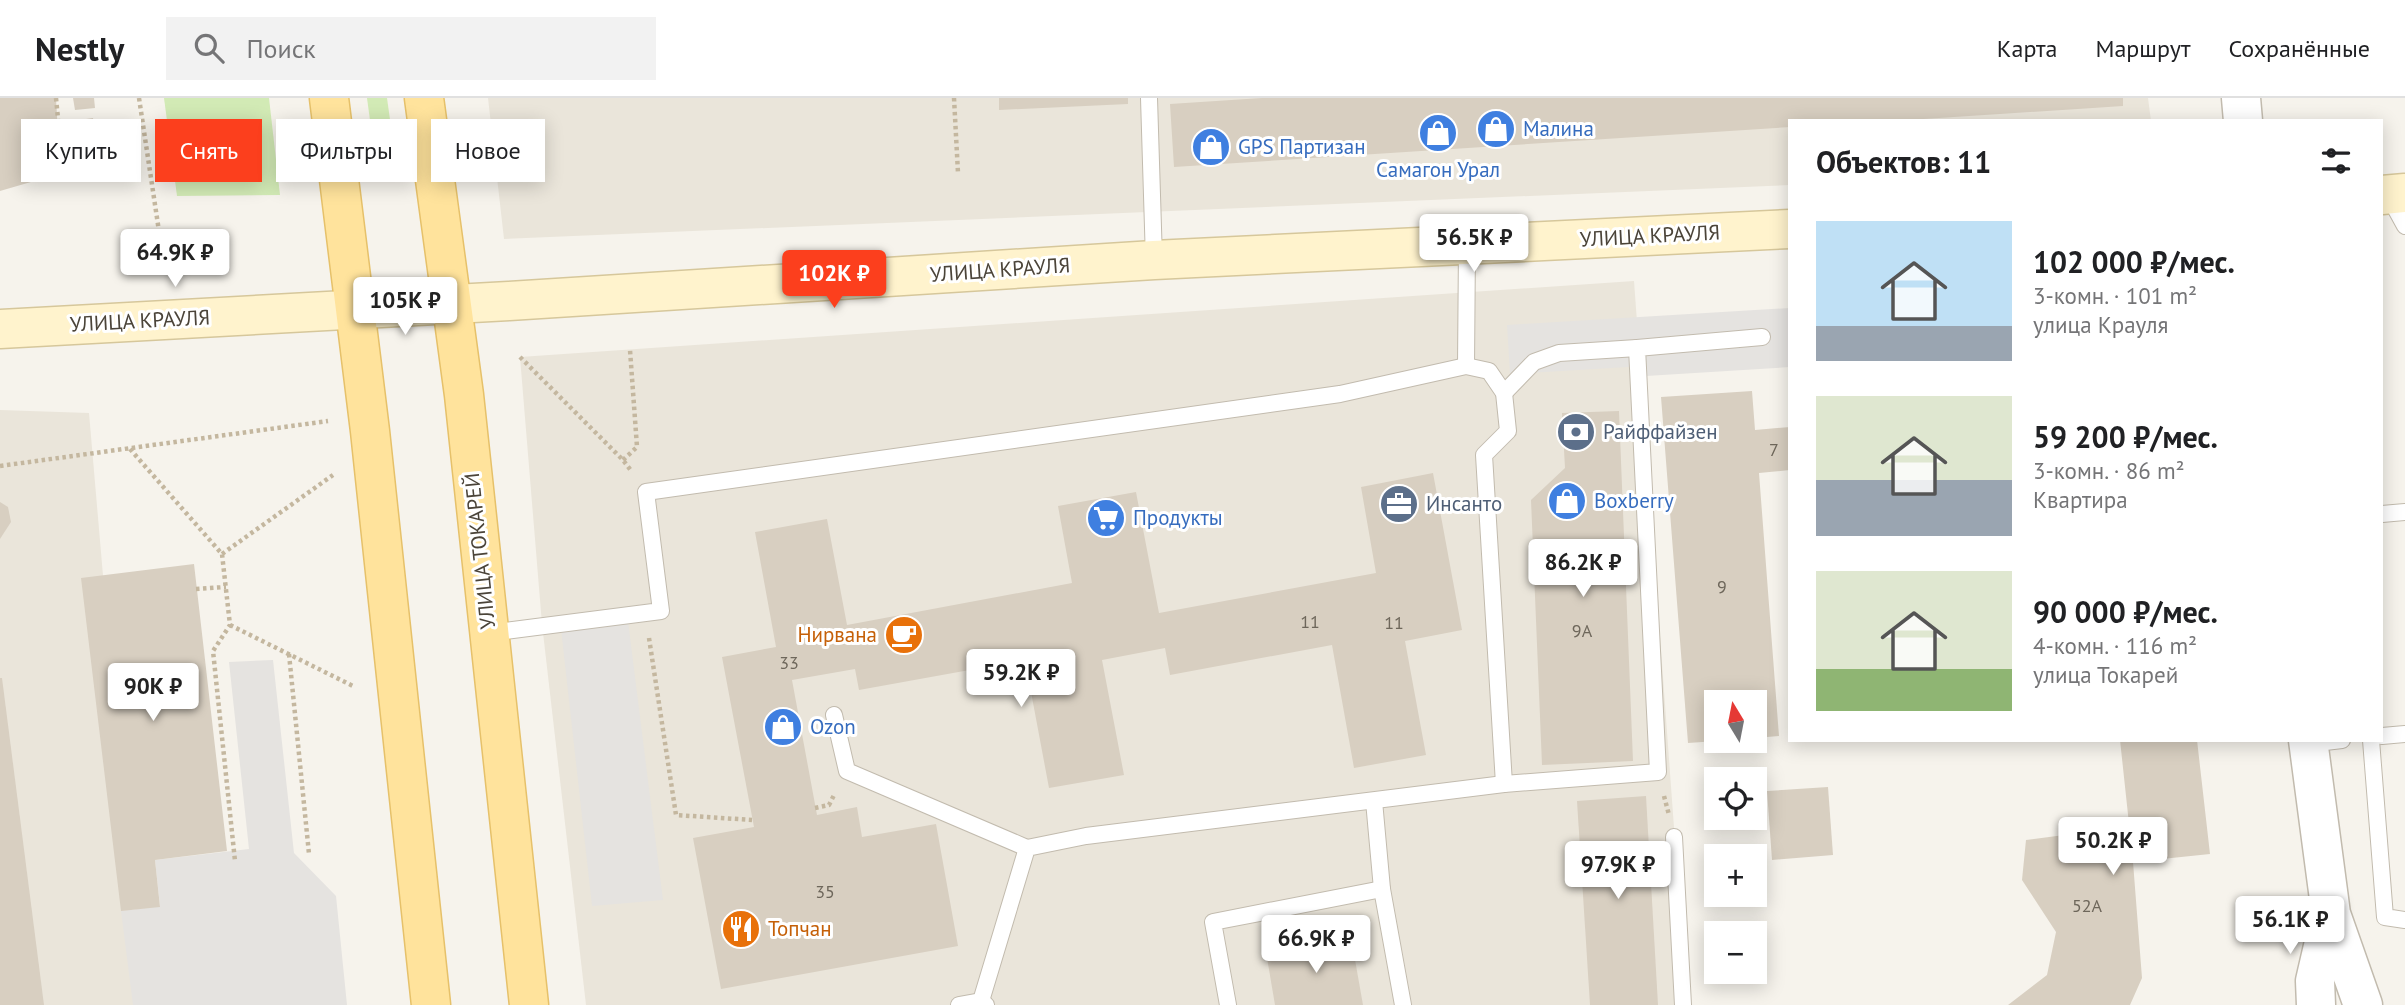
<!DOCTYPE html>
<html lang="ru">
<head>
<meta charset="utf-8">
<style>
  body { margin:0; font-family:"PT Sans",sans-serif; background:#f2f2f2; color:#202124; height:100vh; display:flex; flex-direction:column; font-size:26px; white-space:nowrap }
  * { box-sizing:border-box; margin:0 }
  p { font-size:23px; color:#757577 }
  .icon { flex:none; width:38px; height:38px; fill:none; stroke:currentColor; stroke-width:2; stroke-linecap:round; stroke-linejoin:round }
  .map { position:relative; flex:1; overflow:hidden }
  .side { position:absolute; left:1788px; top:21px; width:595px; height:623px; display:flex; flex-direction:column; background:#fff; border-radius:0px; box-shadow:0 4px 18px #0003 }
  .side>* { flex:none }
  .hud { position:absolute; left:21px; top:21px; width:665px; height:63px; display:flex; gap:14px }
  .needle { width:46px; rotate:350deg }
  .tools { position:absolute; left:1704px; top:592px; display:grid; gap:14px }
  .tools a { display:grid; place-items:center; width:63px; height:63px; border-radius:0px; background:#fff; box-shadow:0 4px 18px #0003; font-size:35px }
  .price { position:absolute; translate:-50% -60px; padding:0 16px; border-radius:7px; background:#fff; color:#222; font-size:23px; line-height:46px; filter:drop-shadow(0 2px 4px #0008) }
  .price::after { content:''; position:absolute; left:50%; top:42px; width:21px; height:16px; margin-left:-10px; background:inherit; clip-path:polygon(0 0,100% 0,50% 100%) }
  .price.active { background:#fc3f1d; color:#fff }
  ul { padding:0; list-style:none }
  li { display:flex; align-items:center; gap:21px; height:175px; padding:0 28px }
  li span { display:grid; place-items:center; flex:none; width:196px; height:140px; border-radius:0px; color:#555 }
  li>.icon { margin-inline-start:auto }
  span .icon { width:84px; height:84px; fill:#fffc; stroke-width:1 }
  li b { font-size:30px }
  h2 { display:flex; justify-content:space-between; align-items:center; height:84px; padding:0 28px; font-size:30px }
  .pill { padding:0 24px; border-radius:0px; background:#fff; box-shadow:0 4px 18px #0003; font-size:24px; line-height:63px }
  .pill.active { background:#fc3f1d; color:#fff }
  header { display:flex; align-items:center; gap:42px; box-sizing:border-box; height:98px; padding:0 35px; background:#fff; border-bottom:2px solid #e0e0e0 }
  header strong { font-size:33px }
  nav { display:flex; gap:38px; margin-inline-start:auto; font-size:24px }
  .search { width:490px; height:63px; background:#f2f2f2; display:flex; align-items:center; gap:18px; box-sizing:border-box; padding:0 24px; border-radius:0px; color:#757577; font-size:26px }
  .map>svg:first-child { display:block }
</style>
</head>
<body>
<header>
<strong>Nestly</strong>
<div class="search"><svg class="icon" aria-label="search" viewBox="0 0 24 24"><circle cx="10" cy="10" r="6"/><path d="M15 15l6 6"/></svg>Поиск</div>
<nav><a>Карта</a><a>Маршрут</a><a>Сохранённые</a></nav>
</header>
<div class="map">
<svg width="2405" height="907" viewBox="0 0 2405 907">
  <rect width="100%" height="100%" fill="#f6f3ec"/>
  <g fill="#eae5da">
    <polygon points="488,0 2148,0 2151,23 1790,23 1790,87 504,141"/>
    <polygon points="1634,183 1687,907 586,907 542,526 520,259"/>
    <polygon points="0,312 89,315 140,907 0,907"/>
  </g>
  <g fill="#d2eab5">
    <polygon points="164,0 269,0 280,97 177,98"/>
    <polygon points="367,0 387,0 397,72 377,74"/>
  </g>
  <g fill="#e5e3e0">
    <polygon points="1790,210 1790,269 1646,278 1644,268 1510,276 1507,227"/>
    <polygon points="628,523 663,802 592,808 561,531"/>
    <polygon points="273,562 294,755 336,798 347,907 133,907 121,813 160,808 155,762 249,751 229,564"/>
  </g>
  <g fill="#d8cfc1">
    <polygon points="0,0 56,0 58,36 48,79 0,93"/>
    <polygon points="73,0 94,0 95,10 75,12"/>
    <polygon points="999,0 1128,0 1128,6 999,12"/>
    <polygon points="1262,0 2123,0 2123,8 1893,23 1790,23 1790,29 1174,69 1170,6"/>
    <polygon points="93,20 99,64 78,67 72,23"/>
    <polygon points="1752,293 1755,332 1790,329 1790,372 1759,375 1779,638 1755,640 1755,604 1717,604 1717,643 1688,645 1661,299"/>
    <polygon points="1619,313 1633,663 1542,667 1531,402 1565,370 1562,315"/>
    <polygon points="1433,375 1462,532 1405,543 1426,657 1354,670 1332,547 1170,577 1165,550 1102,562 1124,677 1049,690 1025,562 859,592 855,571 792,582 817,717 857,709 862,739 936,726 958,848 721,891 693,740 754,729 722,559 776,549 755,434 827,421 847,527 1072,485 1058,408 1136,394 1159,515 1376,475 1361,389"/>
    <polygon points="0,404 8,409 11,424 0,441"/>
    <polygon points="194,466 227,753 155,762 160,809 121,813 81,480"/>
    <polygon points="0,580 2,580 44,907 0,907"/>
    <polygon points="2120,642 2197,642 2210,756 2133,764 2142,880 2130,907 2008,907 2047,877 2056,834 2022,782 2026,742 2125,729 2133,763"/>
    <polygon points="1828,689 1833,757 1772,762 1767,693"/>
    <polygon points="1646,698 1658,907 1590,907 1577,703"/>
    <polygon points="1351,839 1363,907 1275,907 1266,854"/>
  </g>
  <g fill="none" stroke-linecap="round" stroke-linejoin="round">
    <defs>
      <g id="service">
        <polyline points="1149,0 1154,162"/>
        <polyline points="2388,97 2405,128"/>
        <polyline points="1466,268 1467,147"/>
        <polyline points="1504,295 1534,264 1559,255 1637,250"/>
        <polyline points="2382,416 2405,414"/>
        <polyline points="489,535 661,513 646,394 1340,296 1466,268 1489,273 1504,295 1508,333 1484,357 1504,686"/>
        <polyline points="834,617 847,673 1027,750"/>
        <polyline points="2382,638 2405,636"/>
        <polyline points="2371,642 2385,819 2405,822"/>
        <polyline points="2308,646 2342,642"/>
        <polyline points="1374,703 1382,791 1403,907"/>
        <polyline points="1674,739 1683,907"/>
        <polyline points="981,903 1027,750 1086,738 1504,686 1658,674 1637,250 1762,239"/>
        <polyline points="959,907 981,903 986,907"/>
        <polyline points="1228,907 1213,824 1382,791"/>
      </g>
      <g id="tertiary">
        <polyline points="2241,0 2243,23"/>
        <polyline points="2308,642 2331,816 2363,907"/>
        <polyline points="2316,907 2315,883 2330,818"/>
      </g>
      <g id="secondary">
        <polyline points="2382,97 2405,95"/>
        <polyline points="0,231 509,203 1154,162 1790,131"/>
      </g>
      <g id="primary">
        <polyline points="329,0 370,333 431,907"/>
        <polyline points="424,0 464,297 529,907"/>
      </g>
    </defs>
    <use href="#service" stroke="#c2bbae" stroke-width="18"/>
    <use href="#tertiary" stroke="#c2bbae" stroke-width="41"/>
    <use href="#secondary" stroke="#d6c79b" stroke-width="41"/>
    <use href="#primary" stroke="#e6c16a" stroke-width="41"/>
    <g stroke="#c4b79f" stroke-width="4.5" stroke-dasharray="3.5 3.5" stroke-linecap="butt">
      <polyline points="56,0 61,51"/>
      <polyline points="139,0 160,140"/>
      <polyline points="954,0 958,75"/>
      <polyline points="520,259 623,362 632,374"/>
      <polyline points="130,351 222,456 230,527 213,553 235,763"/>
      <polyline points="623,362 637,349 630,252"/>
      <polyline points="0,368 328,323"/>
      <polyline points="222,456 333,377"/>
      <polyline points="196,491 226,489"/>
      <polyline points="230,527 353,588"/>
      <polyline points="649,540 676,717 752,722"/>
      <polyline points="289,556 309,756"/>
      <polyline points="1664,698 1669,717"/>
      <polyline points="815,710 829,707 835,695"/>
    </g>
    <use href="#service" stroke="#fff" stroke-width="16"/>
    <use href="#tertiary" stroke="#fff" stroke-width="38"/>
    <use href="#secondary" stroke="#fff3cd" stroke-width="38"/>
    <use href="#primary" stroke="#ffe39c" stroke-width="38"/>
  </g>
  <defs>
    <symbol id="shop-disc" viewBox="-11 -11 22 22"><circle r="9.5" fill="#3f7fe0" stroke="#fff"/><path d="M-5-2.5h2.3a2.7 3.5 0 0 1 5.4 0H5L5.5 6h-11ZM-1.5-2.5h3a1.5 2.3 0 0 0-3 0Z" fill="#fff"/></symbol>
    <symbol id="bank-disc" viewBox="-11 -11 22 22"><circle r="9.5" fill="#5c6f8a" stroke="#fff"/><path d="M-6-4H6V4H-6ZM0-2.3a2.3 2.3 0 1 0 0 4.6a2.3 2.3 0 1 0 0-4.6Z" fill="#fff"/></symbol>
    <symbol id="office-disc" viewBox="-11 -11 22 22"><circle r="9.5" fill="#5c6f8a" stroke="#fff"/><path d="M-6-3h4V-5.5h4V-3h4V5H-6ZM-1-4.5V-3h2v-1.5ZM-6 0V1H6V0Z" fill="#fff"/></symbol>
    <symbol id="supermarket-disc" viewBox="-11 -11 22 22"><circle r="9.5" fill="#3f7fe0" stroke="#fff"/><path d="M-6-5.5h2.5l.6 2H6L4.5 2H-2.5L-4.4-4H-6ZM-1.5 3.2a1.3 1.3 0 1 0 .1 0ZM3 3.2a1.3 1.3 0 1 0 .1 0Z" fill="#fff"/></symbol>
    <symbol id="cafe-disc" viewBox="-11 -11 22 22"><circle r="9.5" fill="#e8710a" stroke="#fff"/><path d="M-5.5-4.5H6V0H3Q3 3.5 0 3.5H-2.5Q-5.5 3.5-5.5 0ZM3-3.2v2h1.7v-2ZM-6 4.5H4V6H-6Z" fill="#fff"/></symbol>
    <symbol id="restaurant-disc" viewBox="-11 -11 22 22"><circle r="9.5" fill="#e8710a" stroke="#fff"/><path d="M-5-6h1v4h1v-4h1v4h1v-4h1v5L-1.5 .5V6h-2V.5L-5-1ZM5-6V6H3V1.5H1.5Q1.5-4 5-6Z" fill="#fff"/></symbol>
  </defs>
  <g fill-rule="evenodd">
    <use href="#shop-disc" x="1474" y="9" width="44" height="44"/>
    <use href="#shop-disc" x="1416" y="13" width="44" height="44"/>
    <use href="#shop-disc" x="1189" y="27" width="44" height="44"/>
    <use href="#bank-disc" x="1554" y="312" width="44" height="44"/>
    <use href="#shop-disc" x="1545" y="381" width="44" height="44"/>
    <use href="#office-disc" x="1377" y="384" width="44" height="44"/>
    <use href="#supermarket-disc" x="1084" y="398" width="44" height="44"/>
    <use href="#cafe-disc" x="882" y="515" width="44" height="44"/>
    <use href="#shop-disc" x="761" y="607" width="44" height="44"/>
    <use href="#restaurant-disc" x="719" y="809" width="44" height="44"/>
  </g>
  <g text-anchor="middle" stroke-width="6" stroke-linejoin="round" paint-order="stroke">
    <g font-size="18" fill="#6e675b">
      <text x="1774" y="358">7</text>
      <text x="1722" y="495">9</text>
      <text x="1310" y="530">11</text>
      <text x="1394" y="531">11</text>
      <text x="1582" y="539">9А</text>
      <text x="789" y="571">33</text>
      <text x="825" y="800">35</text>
      <text x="2087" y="814">52А</text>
    </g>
    <g font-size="21" fill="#366cbe" stroke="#fff" text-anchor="start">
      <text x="1523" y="38">Малина</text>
      <text x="1238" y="56">GPS Партизан</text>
      <text x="1438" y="79" text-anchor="middle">Самагон Урал</text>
      <text x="1594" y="410">Boxberry</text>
      <text x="1133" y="427">Продукты</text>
      <text x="810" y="636">Ozon</text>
    </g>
    <g font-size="21" fill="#4b4439" stroke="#fff">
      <text transform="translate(1650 138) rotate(-3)" y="7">УЛИЦА КРАУЛЯ</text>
      <text transform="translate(1000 172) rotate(-4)" y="7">УЛИЦА КРАУЛЯ</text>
      <text transform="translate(140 223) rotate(-3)" y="7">УЛИЦА КРАУЛЯ</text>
      <text transform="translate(480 453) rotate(-96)" y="7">УЛИЦА ТОКАРЕЙ</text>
    </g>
    <g font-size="21" fill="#4e5e75" stroke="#fff" text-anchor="start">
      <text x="1603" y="341">Райффайзен</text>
      <text x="1426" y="413">Инсанто</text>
    </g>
    <g font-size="21" fill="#c56008" stroke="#fff" text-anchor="end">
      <text x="877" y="544">Нирвана</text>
      <text x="768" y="838" text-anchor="start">Топчан</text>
    </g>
  </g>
</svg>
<div class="tools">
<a><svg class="needle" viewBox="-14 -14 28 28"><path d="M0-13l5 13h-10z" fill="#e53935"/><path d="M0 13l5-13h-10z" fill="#757577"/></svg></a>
<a><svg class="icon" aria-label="locate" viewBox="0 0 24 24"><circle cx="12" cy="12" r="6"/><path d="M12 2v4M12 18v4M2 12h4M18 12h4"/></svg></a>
<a>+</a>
<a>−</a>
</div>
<b class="price" style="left:1474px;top:176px">56.5K ₽</b>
<b class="price" style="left:175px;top:191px">64.9K ₽</b>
<b class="price active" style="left:834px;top:212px">102K ₽</b>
<b class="price" style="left:405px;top:239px">105K ₽</b>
<b class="price" style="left:1583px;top:501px">86.2K ₽</b>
<b class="price" style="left:1021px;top:611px">59.2K ₽</b>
<b class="price" style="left:153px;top:625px">90K ₽</b>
<b class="price" style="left:2113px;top:779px">50.2K ₽</b>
<b class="price" style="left:1618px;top:803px">97.9K ₽</b>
<b class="price" style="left:2290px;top:858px">56.1K ₽</b>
<b class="price" style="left:1316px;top:877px">66.9K ₽</b>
<div class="hud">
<a class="pill">Купить</a>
<a class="pill active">Снять</a>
<a class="pill">Фильтры</a>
<a class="pill">Новое</a>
</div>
<section class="side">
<h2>Объектов: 11<svg class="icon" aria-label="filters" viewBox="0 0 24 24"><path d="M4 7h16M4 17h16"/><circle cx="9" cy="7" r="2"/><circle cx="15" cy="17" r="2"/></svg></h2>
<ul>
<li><span style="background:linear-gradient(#bfe0f5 75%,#9aa5b1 0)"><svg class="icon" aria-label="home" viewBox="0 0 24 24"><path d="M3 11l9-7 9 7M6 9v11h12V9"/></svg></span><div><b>102 000 ₽/мес.</b><p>3-комн. · 101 m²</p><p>улица Крауля</p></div></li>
<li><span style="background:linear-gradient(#dfe7d0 60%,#9aa5b1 0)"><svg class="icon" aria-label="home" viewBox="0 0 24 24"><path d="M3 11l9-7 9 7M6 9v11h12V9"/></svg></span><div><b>59 200 ₽/мес.</b><p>3-комн. · 86 m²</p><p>Квартира</p></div></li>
<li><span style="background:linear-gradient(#dfe7d0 70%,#8fb573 0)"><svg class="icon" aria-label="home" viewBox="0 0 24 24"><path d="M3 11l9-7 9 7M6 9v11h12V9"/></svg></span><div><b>90 000 ₽/мес.</b><p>4-комн. · 116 m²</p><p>улица Токарей</p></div></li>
</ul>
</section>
</div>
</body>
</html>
